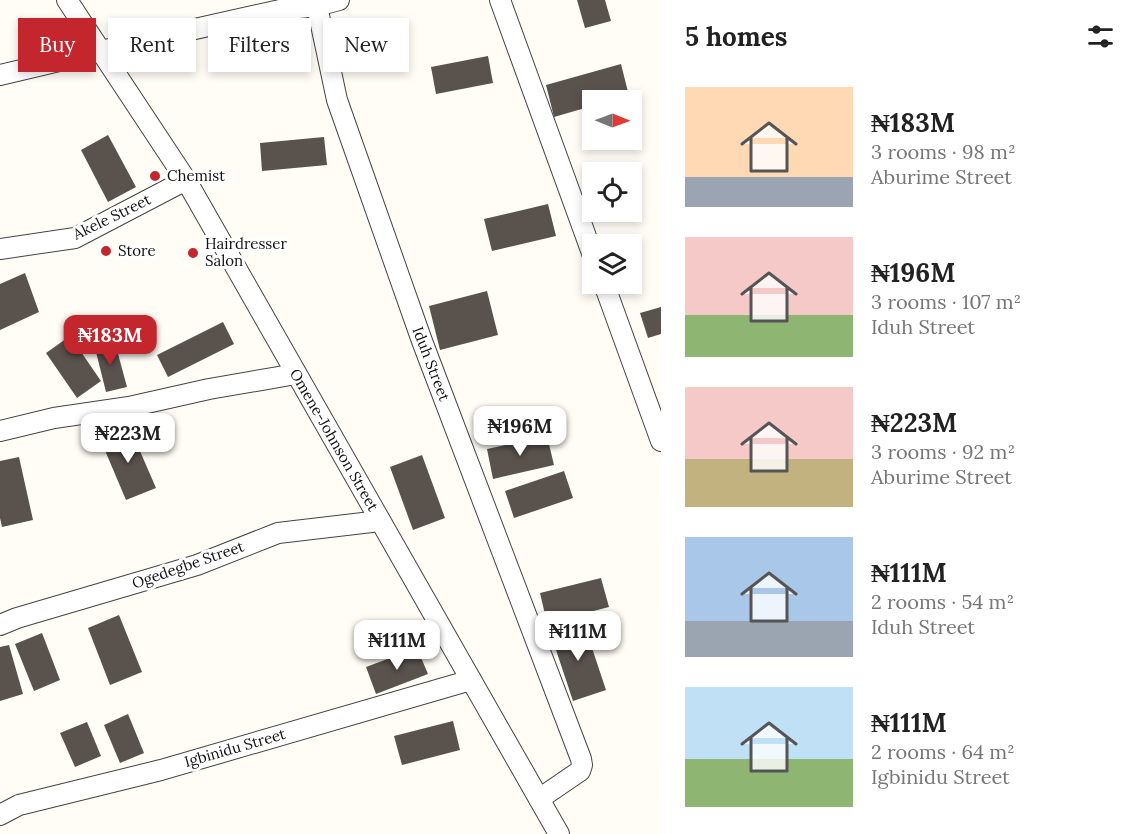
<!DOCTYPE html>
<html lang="en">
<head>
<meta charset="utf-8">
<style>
  body { margin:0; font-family:Lora,serif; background:#f6f6f6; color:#222; height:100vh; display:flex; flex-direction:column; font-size:22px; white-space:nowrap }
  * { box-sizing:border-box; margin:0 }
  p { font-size:20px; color:#767676 }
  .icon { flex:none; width:33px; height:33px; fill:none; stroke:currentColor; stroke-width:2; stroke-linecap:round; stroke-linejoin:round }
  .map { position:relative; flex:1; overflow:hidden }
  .side { display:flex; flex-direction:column; background:#fff; width:480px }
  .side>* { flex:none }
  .top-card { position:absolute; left:18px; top:18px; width:552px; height:54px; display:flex; gap:12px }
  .needle { width:39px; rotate:91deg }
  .tools { position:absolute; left:582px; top:90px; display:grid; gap:12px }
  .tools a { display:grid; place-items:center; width:60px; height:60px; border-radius:0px; background:#fff; box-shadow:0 3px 9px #0003; font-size:30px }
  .price { position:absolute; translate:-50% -51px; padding:0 14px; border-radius:12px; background:#fff; color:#222; font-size:20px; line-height:39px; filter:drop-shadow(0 2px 3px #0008) }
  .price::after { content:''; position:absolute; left:50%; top:36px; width:18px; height:14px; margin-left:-9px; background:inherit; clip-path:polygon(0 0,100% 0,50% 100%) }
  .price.on { background:#c4262e; color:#fff }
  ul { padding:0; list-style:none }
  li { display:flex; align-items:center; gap:18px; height:150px; padding:0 24px }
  li span { display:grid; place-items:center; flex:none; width:168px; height:120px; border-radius:0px; color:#555 }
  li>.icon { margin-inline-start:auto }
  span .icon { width:72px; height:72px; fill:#fffc; stroke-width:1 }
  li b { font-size:26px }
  h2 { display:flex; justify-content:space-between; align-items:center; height:72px; padding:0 24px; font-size:26px }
  .pill { padding:0 21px; border-radius:0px; background:#fff; box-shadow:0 3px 9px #0003; font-size:21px; line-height:54px }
  .pill.on { background:#c4262e; color:#fff }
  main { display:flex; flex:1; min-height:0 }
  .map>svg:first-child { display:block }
</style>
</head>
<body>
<main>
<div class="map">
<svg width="661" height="834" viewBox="0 0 661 834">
  <rect width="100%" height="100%" fill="#fffdf5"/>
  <g fill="#5a524d">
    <polygon points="577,0 605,0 611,21 585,28"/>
    <polygon points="488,56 493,83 436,94 431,67"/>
    <polygon points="621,64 629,96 614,100 592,100 592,106 554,117 546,85"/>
    <polygon points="108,135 136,187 108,202 81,150"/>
    <polygon points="324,137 327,165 262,171 260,143"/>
    <polygon points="548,204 556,236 492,251 484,219"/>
    <polygon points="25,273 39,312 0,330 0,284"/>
    <polygon points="487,291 498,335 440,350 429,306"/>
    <polygon points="661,307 661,334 648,338 640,313"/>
    <polygon points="223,322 234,344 168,377 157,355"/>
    <polygon points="70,336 101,381 77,398 46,353"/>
    <polygon points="114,339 127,387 106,392 94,344"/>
    <polygon points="130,428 156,488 126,500 101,441"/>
    <polygon points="547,436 554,465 493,479 487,449"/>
    <polygon points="422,455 445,518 413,530 390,467"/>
    <polygon points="19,457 33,520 2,527 0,518 0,461"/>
    <polygon points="564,471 573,498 514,518 505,491"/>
    <polygon points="601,578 609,607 547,623 540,593"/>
    <polygon points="119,615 142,672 110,685 88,628"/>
    <polygon points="584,624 606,690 573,701 551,635"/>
    <polygon points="42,633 60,680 34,691 15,644"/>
    <polygon points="9,645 23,694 0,701 0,647"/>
    <polygon points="417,648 428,674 376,694 366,667"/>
    <polygon points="128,714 144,753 120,763 104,725"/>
    <polygon points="453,721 460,750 402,765 394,736"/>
    <polygon points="87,722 101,756 75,767 60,733"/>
  </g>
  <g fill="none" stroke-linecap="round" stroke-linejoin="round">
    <defs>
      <g id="street">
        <polyline points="67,0 186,180 559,834"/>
        <polyline points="500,0 592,253"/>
        <polyline points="317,6 337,100 422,341 581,759 582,765 580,771 539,799"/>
        <polyline points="0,75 177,33 280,10 317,6 339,0"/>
        <polyline points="0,249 75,238 186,180"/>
        <polyline points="604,284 661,441"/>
        <polyline points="0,431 54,418 129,407 209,389 296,374"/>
        <polyline points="0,625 17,618 197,565 278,533 380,521"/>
        <polyline points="0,815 19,805 161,770 471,680"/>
      </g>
    </defs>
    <use href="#street" stroke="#444" stroke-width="22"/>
    <use href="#street" stroke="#fff" stroke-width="20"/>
  </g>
  <g fill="#c4262e" stroke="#fff" stroke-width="2">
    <circle cx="155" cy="176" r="6"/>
    <circle cx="106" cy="251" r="6"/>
    <circle cx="193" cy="253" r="6"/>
  </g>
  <g text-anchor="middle" stroke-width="6" stroke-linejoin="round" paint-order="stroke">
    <g font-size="15" fill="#111" stroke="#fff" text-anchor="start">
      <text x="167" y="181">Chemist</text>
      <text x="205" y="249">Hairdresser<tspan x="205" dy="17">Salon</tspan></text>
      <text x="118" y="256">Store</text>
    </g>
    <g font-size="15" fill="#111" stroke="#fff">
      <text transform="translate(112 217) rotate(-26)" y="5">Akele Street</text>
      <text transform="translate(431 364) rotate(69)" y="5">Iduh Street</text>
      <text transform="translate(334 440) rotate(60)" y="5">Omene-Johnson Street</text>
      <text transform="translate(188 565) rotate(-19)" y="5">Ogedegbe Street</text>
      <text transform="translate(235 748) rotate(-16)" y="5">Igbinidu Street</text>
    </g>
  </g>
</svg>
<div class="tools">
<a><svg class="needle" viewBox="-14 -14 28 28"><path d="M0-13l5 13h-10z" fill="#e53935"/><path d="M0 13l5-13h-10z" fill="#767676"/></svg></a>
<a><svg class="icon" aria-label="locate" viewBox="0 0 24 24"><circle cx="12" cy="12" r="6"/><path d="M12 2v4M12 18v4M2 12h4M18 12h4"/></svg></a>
<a><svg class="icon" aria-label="layers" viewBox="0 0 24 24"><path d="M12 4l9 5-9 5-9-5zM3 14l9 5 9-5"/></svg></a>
</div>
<b class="price on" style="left:110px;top:366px">₦183M</b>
<b class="price" style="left:520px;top:457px">₦196M</b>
<b class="price" style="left:128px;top:464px">₦223M</b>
<b class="price" style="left:578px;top:662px">₦111M</b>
<b class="price" style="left:397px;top:671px">₦111M</b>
<div class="top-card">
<a class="pill on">Buy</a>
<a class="pill">Rent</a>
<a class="pill">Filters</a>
<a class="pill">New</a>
</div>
</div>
<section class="side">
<h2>5 homes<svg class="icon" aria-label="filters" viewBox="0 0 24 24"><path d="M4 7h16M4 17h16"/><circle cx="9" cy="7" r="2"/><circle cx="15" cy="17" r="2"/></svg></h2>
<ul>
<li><span style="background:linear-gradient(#ffd9b3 75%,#9aa5b1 0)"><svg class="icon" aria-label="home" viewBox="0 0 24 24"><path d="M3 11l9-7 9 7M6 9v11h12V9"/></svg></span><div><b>₦183M</b><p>3 rooms · 98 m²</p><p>Aburime Street</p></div></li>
<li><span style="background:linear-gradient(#f6c9c9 65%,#8fb573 0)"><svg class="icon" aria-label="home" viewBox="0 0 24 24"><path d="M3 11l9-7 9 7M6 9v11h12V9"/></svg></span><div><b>₦196M</b><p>3 rooms · 107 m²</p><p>Iduh Street</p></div></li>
<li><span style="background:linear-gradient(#f6c9c9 60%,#c2b280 0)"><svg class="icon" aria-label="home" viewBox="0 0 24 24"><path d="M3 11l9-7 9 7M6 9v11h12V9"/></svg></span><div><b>₦223M</b><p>3 rooms · 92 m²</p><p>Aburime Street</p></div></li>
<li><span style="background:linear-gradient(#a9c7e8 70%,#9aa5b1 0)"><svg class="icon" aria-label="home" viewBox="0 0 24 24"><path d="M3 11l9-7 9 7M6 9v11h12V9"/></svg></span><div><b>₦111M</b><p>2 rooms · 54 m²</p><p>Iduh Street</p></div></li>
<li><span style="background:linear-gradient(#bfe0f5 60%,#8fb573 0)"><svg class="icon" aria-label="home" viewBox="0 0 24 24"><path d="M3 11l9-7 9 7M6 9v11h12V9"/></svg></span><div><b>₦111M</b><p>2 rooms · 64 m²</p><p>Igbinidu Street</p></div></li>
</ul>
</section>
</main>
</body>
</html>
